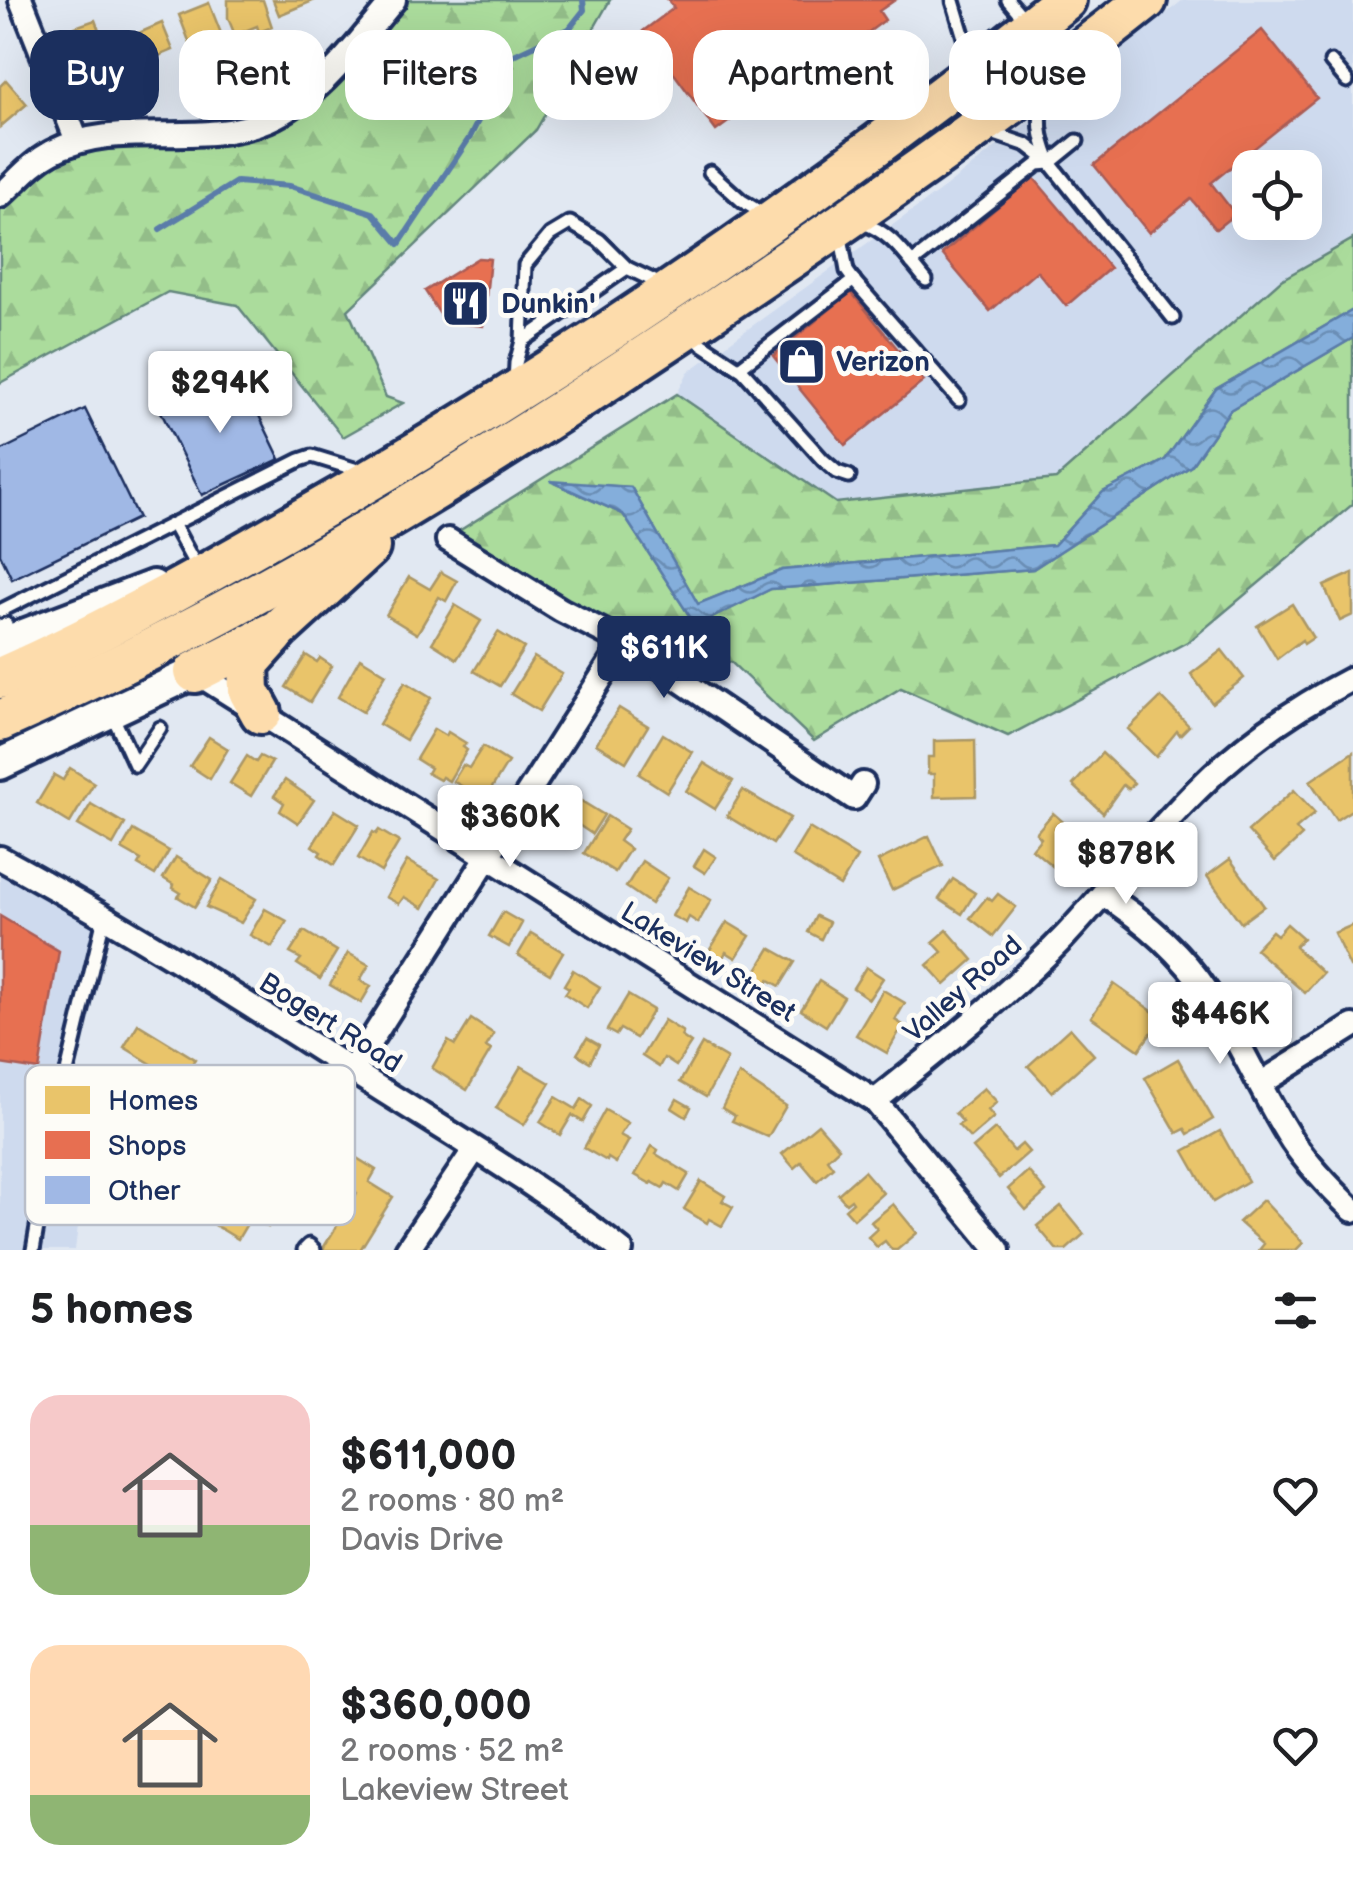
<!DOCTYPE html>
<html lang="en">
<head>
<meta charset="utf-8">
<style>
  body { margin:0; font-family:"Balsamiq Sans",sans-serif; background:#f2f2f2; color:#202124; height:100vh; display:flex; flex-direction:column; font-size:38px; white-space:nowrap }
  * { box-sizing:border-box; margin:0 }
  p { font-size:32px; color:#757577 }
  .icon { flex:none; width:55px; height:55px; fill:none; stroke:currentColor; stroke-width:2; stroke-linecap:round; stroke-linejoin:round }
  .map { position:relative; height:1250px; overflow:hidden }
  .panel { display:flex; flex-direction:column; background:#fff; flex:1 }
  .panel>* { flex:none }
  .banner { position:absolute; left:30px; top:30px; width:1295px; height:90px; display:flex; gap:20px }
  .tools { position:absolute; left:1232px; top:150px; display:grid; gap:20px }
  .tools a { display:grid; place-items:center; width:90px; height:90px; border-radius:20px; background:#fff; box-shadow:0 10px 40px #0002; font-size:50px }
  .price { position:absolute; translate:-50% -85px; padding:0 22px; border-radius:10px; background:#fff; color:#222; font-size:32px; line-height:65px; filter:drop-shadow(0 2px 5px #0008) }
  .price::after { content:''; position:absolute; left:50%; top:60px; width:30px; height:22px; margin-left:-15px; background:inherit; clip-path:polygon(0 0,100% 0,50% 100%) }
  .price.selected { background:#1b2f5e; color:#fff }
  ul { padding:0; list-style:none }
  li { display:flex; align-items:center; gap:30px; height:250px; padding:0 30px }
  li span { display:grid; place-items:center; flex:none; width:280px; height:200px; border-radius:30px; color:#555 }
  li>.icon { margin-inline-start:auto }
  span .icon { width:120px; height:120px; fill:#fffc; stroke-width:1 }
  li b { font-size:42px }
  h2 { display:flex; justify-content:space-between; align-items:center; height:120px; padding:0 30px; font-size:42px }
  .tag { padding:0 35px; border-radius:30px; background:#fff; box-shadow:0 10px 40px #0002; font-size:35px; line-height:90px }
  .tag.selected { background:#1b2f5e; color:#fff }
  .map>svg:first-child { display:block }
</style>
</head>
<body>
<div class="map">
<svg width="1353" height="1250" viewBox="0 0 1353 1250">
  <defs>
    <pattern id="forest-firs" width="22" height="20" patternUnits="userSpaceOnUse" patternTransform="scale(2.5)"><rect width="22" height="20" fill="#abdc9c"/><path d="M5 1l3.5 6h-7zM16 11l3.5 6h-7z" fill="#93bd89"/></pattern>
    <pattern id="water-waves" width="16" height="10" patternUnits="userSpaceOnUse" patternTransform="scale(2.5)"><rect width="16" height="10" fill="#84aedb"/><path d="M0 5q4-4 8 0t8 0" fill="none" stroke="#6b8eb5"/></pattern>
  </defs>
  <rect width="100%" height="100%" fill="#e1e8f2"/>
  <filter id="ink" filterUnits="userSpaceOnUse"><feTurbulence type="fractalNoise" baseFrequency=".01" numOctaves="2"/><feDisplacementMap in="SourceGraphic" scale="20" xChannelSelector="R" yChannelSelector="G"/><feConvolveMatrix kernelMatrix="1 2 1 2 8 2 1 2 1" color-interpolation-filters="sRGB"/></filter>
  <g filter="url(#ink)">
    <g fill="#cedaee" fill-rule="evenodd">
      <path d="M1183 0H1353V239L1281 280 1056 479 836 503 677 394 688 372 944 188ZM1250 168H1305V222H1250Z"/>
      <polygon points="0,858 105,914 57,1118 91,1122 75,1250 0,1250"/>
    </g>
    <g fill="url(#forest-firs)" stroke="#63867d" stroke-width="2.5">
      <polygon points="394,0 610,0 536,130 348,310 386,397 403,403 343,437 237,305 168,292 0,383 0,208 77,141 269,120"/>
      <polygon points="1353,239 1353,310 1216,389 1165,460 1103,492 1054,545 782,570 698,604 631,487 554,483 623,514 696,626 771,589 1033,569 1191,466 1230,410 1353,338 1353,504 1191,640 1008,736 901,688 814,741 731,662 640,664 443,541 677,394 836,503 1056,479 1281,280"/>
    </g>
    <polygon fill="url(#water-waves)" stroke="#5a7ba9" stroke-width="2.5" points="1353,310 1353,338 1230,410 1191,466 1033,569 771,589 696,626 623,514 550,481 631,487 698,604 782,570 1054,545 1103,492 1165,460 1216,389"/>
    <g fill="#e9c46a" stroke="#ab9766" stroke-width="2.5">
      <polygon points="228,0 263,0 272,27 259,32 257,26 235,35 228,18"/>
      <polygon points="273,0 315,0 279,15"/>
      <polygon points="209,3 224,41 192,49 179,15"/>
      <polygon points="95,20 104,44 84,51 75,27"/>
      <polygon points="162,23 173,50 142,63 136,50 144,47 139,33"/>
      <polygon points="117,40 128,67 92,81 86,64 95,61 91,51"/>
      <polygon points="6,80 27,104 0,127 0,86"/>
      <polygon points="441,572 457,581 446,601 439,597 417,634 386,615 409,577 430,589"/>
      <polygon points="1353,573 1353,615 1340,621 1324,586"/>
      <polygon points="1292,604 1313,638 1304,644 1302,640 1277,659 1257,626"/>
      <polygon points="455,605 481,621 457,659 432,643"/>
      <polygon points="498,632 524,648 500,686 474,671"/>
      <polygon points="1222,650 1244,678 1212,703 1191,674"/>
      <polygon points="306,655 317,662 320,658 332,666 310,702 286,687"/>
      <polygon points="534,657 562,674 539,711 511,694"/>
      <polygon points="360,658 386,674 363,712 338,697"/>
      <polygon points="405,682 431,698 406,740 379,724"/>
      <polygon points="1161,697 1189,726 1180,735 1177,731 1156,757 1128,729"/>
      <polygon points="619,708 648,726 626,762 596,744"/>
      <polygon points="434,729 446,736 448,732 466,743 463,747 467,750 449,781 442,777 440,780 427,773 430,768 416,759"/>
      <polygon points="663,734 692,752 667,792 639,774"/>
      <polygon points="209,737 228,749 210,779 190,766"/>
      <polygon points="975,740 976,796 934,797 934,774 928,774 928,757 934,757 934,741"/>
      <polygon points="483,746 508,762 480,807 459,794 463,787 453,781 463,765 469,768"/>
      <polygon points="1353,752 1353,809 1336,820 1310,781"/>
      <polygon points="1102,753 1134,783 1128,789 1123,785 1103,813 1073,785"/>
      <polygon points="247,756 256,762 260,756 272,762 251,796 230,783"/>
      <polygon points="704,763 733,781 715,809 686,791"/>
      <polygon points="70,768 94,783 70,823 37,803 54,775 63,780"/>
      <polygon points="285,780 314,800 298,823 280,811 284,803 274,796"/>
      <polygon points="743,790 790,818 773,844 727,816"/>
      <polygon points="1294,790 1315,813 1296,829 1302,836 1275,861 1248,831"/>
      <polygon points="578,799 604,815 592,834 577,824 565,843 544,830 562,801 572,808"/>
      <polygon points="91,804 125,824 113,845 78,825"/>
      <polygon points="335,810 359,825 334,865 319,855 321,852 312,846"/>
      <polygon points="1053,813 1080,837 1057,870 1032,849 1041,838 1036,833"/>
      <polygon points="607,816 627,829 619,841 630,849 615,872 584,853"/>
      <polygon points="809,828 857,857 840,886 792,856"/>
      <polygon points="133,830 169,851 155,875 138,865 141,860 122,849"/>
      <polygon points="379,830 399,842 381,872 358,858 373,832 376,834"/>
      <polygon points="929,836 943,866 892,890 878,861"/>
      <polygon points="704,849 716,857 705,873 694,866"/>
      <polygon points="176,857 212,880 195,907 178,897 181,893 173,888 174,885 163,878"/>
      <polygon points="1230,859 1264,906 1241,923 1207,876"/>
      <polygon points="407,861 439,879 423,908 404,897 399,904 386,897"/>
      <polygon points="642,861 668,878 651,904 626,887"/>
      <polygon points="222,879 256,899 241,923 206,907"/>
      <polygon points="953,879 975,893 962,914 939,899"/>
      <polygon points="689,887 711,900 698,923 689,917 686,923 672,916"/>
      <polygon points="998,894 1016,907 993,936 970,918 987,897 992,901"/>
      <polygon points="265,909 287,921 272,947 250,935"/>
      <polygon points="503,912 522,923 509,947 489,936"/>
      <polygon points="816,916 829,922 821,939 808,932"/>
      <polygon points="727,922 750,936 736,958 726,952 722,959 709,951"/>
      <polygon points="1287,924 1303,938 1295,947 1323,973 1305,993 1255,949 1272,931 1277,935"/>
      <polygon points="1353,925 1353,966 1350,967 1334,933"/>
      <polygon points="947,930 973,960 945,985 927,965 942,952 933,942"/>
      <polygon points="304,931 337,951 320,979 297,964 301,959 290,953"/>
      <polygon points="531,933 563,952 550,974 518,955"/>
      <polygon points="770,948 795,962 780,986 769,980 765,986 752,978"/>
      <polygon points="348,953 369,965 360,980 371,986 361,1003 330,985"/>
      <polygon points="866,967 883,978 869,999 853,988"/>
      <polygon points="573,970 600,987 587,1008 565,994 569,988 564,985"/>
      <polygon points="819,981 844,997 826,1026 801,1010"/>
      <polygon points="1114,984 1162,1018 1139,1050 1091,1017"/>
      <polygon points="883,990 905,1003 895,1020 903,1025 887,1053 856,1035"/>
      <polygon points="628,995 653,1010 636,1038 620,1029 616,1035 607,1030"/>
      <polygon points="471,1019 494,1034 486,1047 491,1050 467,1090 432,1068 448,1041 455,1045"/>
      <polygon points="664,1020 683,1032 681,1036 691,1043 676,1066 664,1058 659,1067 642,1056"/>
      <polygon points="138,1024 195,1059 181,1082 194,1090 154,1155 240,1207 280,1141 294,1151 308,1128 376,1170 369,1182 393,1197 360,1250 322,1250 357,1193 307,1162 268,1227 251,1217 238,1239 131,1174 146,1151 131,1142 171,1076 124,1047"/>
      <polygon points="1070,1028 1094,1055 1052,1092 1028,1066"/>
      <polygon points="587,1038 599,1045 590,1062 577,1054"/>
      <polygon points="702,1044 727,1059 706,1097 680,1082"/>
      <polygon points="1178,1059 1213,1119 1188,1134 1185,1129 1177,1133 1145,1078"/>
      <polygon points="521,1066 550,1083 524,1125 496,1108"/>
      <polygon points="739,1074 786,1106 768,1137 732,1121 735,1116 722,1108"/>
      <polygon points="984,1088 997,1102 988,1110 994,1117 970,1138 958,1125 963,1122 955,1113"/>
      <polygon points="556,1097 576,1109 582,1099 592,1106 583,1122 572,1115 560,1135 540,1122"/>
      <polygon points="677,1099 691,1107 686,1117 672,1108"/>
      <polygon points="605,1110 628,1123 620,1135 629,1140 616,1163 608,1158 607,1161 584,1148"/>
      <polygon points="818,1124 839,1148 827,1159 833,1167 817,1181 801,1162 794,1168 782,1154"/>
      <polygon points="995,1129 1014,1151 1022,1144 1029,1152 999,1178 973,1148"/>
      <polygon points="1220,1131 1248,1181 1213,1202 1184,1151"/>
      <polygon points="652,1146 658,1150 656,1154 689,1174 679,1191 666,1183 663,1188 652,1182 651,1184 635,1175"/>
      <polygon points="864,1171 883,1193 854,1219 845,1209 853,1202 851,1199 846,1203 838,1194"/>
      <polygon points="1028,1171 1046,1192 1026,1210 1008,1189"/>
      <polygon points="701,1181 725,1196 722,1201 733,1207 722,1226 709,1219 707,1223 684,1209"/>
      <polygon points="1263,1200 1303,1243 1296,1250 1259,1250 1264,1244 1239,1222"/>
      <polygon points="893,1204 917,1233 897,1250 892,1250 885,1241 877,1247 868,1237 877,1229 871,1222"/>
      <polygon points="1061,1206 1084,1234 1066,1250 1057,1250 1037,1226"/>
    </g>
    <g fill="#e76f51" stroke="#aa5c55" stroke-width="2.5">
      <polygon points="668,0 895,0 879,11 885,20 809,76 803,67 716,131 643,31 674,8"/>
      <polygon points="1262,30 1317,98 1211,183 1235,214 1216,229 1191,199 1149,233 1094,165"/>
      <polygon points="1033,177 1110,268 1066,306 1037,271 990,311 942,254"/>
      <polygon points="478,258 490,259 483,326 445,322 425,291"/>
      <polygon points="851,292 924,381 845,445 773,356"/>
      <polygon points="0,916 59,951 39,1070 0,1064"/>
    </g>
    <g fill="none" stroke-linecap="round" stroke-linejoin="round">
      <polyline stroke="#5a7ba9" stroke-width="6" points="160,229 236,182 290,186 373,213 399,244 470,137 510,57 569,29 584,10 583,0"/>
    </g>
    <g fill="#a0b8e5" stroke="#1b2f5e" stroke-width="2.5">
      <polygon points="237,381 247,401 251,399 280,459 202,495 161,412 216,384 219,390"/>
      <polygon points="85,409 138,518 12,579 0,554 0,451"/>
    </g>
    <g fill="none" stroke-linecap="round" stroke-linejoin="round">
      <defs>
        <g id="lane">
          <polyline points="1008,0 1025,20"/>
          <polyline points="953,1 972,64"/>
          <polyline points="1331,62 1347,81"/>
          <path d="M1045 95C1037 119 1040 136 1049 159"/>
          <polyline points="986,131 1027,145 1050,163 1173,318"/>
          <polyline points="710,172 742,201 767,216"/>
          <path d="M861 223C890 230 908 259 926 280"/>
          <polyline points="841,237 847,271 855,282 959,400"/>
          <polyline points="912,263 1038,164 1050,163 1077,141"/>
          <polyline points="690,336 743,371 823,460 837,472 849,476"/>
          <polyline points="522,341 627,268"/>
          <polyline points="739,368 854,280"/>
          <polyline points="515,382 516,363 522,341 525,265 550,235 570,223 599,240 627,268 665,286"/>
          <polyline points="173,524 197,568"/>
          <polyline points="0,611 300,460 312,456 364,472"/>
          <polyline points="0,626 6,624"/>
          <polyline points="111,712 135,765 160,728"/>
          <polyline points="33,1250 56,1118 105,914"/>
          <polyline points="304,1250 309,1245 314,1250"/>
        </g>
        <g id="street">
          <polyline points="21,0 77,141"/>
          <path d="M0 196C17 181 31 163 52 152 120 117 198 150 268 120 321 96 357 43 394 0"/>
          <polyline points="448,540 561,610 624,642 854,798 863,784"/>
          <polyline points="195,672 875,1101 998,1250"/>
          <path d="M0 858C131 929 257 1009 382 1090 463 1141 546 1190 621 1250"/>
          <path d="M1103 894C1144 920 1181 952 1208 993 1240 1040 1261 1093 1292 1141 1309 1166 1331 1189 1353 1210"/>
          <polyline points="352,1070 624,642"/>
          <polyline points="1260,1084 1353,1026"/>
          <path d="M875 1101C940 1049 1007 996 1065 936 1110 888 1151 835 1198 789 1243 744 1297 707 1353 678"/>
          <polyline points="407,1250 475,1149"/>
        </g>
        <g id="secondary">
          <polyline points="0,644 153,586"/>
          <polyline points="0,764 195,672"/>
        </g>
        <g id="highway">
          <polyline points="195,672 278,630 369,547"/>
          <path d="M0 678C118 626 230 561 341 497 598 348 833 186 1065 0"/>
          <polyline points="261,713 249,691 248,664 274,635"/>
          <path d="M0 721C245 613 475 470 696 322 850 219 1002 115 1146 0"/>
        </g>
      </defs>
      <use href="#lane" stroke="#1b2f5e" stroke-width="19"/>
      <use href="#street" stroke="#1b2f5e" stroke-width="30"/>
      <use href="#secondary" stroke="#1b2f5e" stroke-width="38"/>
      <use href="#highway" stroke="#1b2f5e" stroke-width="48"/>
      <use href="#lane" stroke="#fdfcf7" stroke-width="11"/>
      <use href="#street" stroke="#fdfcf7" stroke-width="22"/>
      <use href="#secondary" stroke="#fdfcf7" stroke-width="30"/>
      <use href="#highway" stroke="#fddcac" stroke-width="40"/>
    </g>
  </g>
  <defs>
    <symbol id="restaurant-square" viewBox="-11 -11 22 22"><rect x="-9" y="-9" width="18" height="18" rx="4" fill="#1b2f5e" stroke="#fdfcf7"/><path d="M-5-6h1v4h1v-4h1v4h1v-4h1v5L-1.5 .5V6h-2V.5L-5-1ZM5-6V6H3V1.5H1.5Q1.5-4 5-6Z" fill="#fff"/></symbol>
    <symbol id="shop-square" viewBox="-11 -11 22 22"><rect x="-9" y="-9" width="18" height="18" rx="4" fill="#1b2f5e" stroke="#fdfcf7"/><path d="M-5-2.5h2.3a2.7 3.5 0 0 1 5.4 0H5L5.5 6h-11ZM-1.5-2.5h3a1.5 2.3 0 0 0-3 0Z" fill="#fff"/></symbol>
  </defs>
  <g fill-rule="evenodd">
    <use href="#restaurant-square" x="438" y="276" width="55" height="55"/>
    <use href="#shop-square" x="774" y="334" width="55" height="55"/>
  </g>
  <g text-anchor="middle" stroke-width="10" stroke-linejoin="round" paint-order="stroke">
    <g font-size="28" font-weight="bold" fill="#1b2f5e" stroke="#fdfcf7" text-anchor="start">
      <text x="501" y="313">Dunkin'</text>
      <text x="836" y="371">Verizon</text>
    </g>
    <g font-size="28" fill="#1b2f5e" stroke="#fdfcf7">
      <text transform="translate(709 961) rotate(32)" y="10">Lakeview Street</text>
      <text transform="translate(962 988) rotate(-41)" y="10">Valley Road</text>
      <text transform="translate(331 1022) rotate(32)" y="10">Bogert Road</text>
    </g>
  </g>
  <rect x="25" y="1065" width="330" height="160" rx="15" fill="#fdfcf7" stroke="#b9bec9" stroke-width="2.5"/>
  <rect x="45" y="1086" width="45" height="28" fill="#e9c46a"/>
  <rect x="45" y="1131" width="45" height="28" fill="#e76f51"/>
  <rect x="45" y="1176" width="45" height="28" fill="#a0b8e5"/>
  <g font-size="28" fill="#1b2f5e">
    <text x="108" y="1110">Homes</text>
    <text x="108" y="1155">Shops</text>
    <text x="108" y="1200">Other</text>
  </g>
</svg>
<div class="tools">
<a><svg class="icon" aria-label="locate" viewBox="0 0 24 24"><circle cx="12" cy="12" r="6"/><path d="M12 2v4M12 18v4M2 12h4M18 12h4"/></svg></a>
</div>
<b class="price" style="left:220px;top:436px">$294K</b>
<b class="price selected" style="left:664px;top:701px">$611K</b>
<b class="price" style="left:510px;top:870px">$360K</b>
<b class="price" style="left:1126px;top:907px">$878K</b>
<b class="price" style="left:1220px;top:1067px">$446K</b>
<div class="banner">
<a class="tag selected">Buy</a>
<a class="tag">Rent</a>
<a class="tag">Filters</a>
<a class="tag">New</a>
<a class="tag">Apartment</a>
<a class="tag">House</a>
</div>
</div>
<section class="panel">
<h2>5 homes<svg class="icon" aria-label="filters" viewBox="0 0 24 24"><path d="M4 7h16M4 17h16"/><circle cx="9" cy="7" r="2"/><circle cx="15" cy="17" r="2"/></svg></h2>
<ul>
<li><span style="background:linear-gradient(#f6c9c9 65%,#8fb573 0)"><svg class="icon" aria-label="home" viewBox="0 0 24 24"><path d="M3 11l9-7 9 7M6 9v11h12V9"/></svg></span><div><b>$611,000</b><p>2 rooms · 80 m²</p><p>Davis Drive</p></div><svg class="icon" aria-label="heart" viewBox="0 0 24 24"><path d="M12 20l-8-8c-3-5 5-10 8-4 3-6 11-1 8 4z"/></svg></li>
<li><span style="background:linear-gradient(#ffd9b3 75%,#8fb573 0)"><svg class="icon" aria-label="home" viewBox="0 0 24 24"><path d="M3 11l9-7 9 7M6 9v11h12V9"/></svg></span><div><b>$360,000</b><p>2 rooms · 52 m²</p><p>Lakeview Street</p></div><svg class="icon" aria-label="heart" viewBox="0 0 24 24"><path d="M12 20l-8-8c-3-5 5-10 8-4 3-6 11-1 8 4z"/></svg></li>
</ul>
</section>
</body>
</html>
